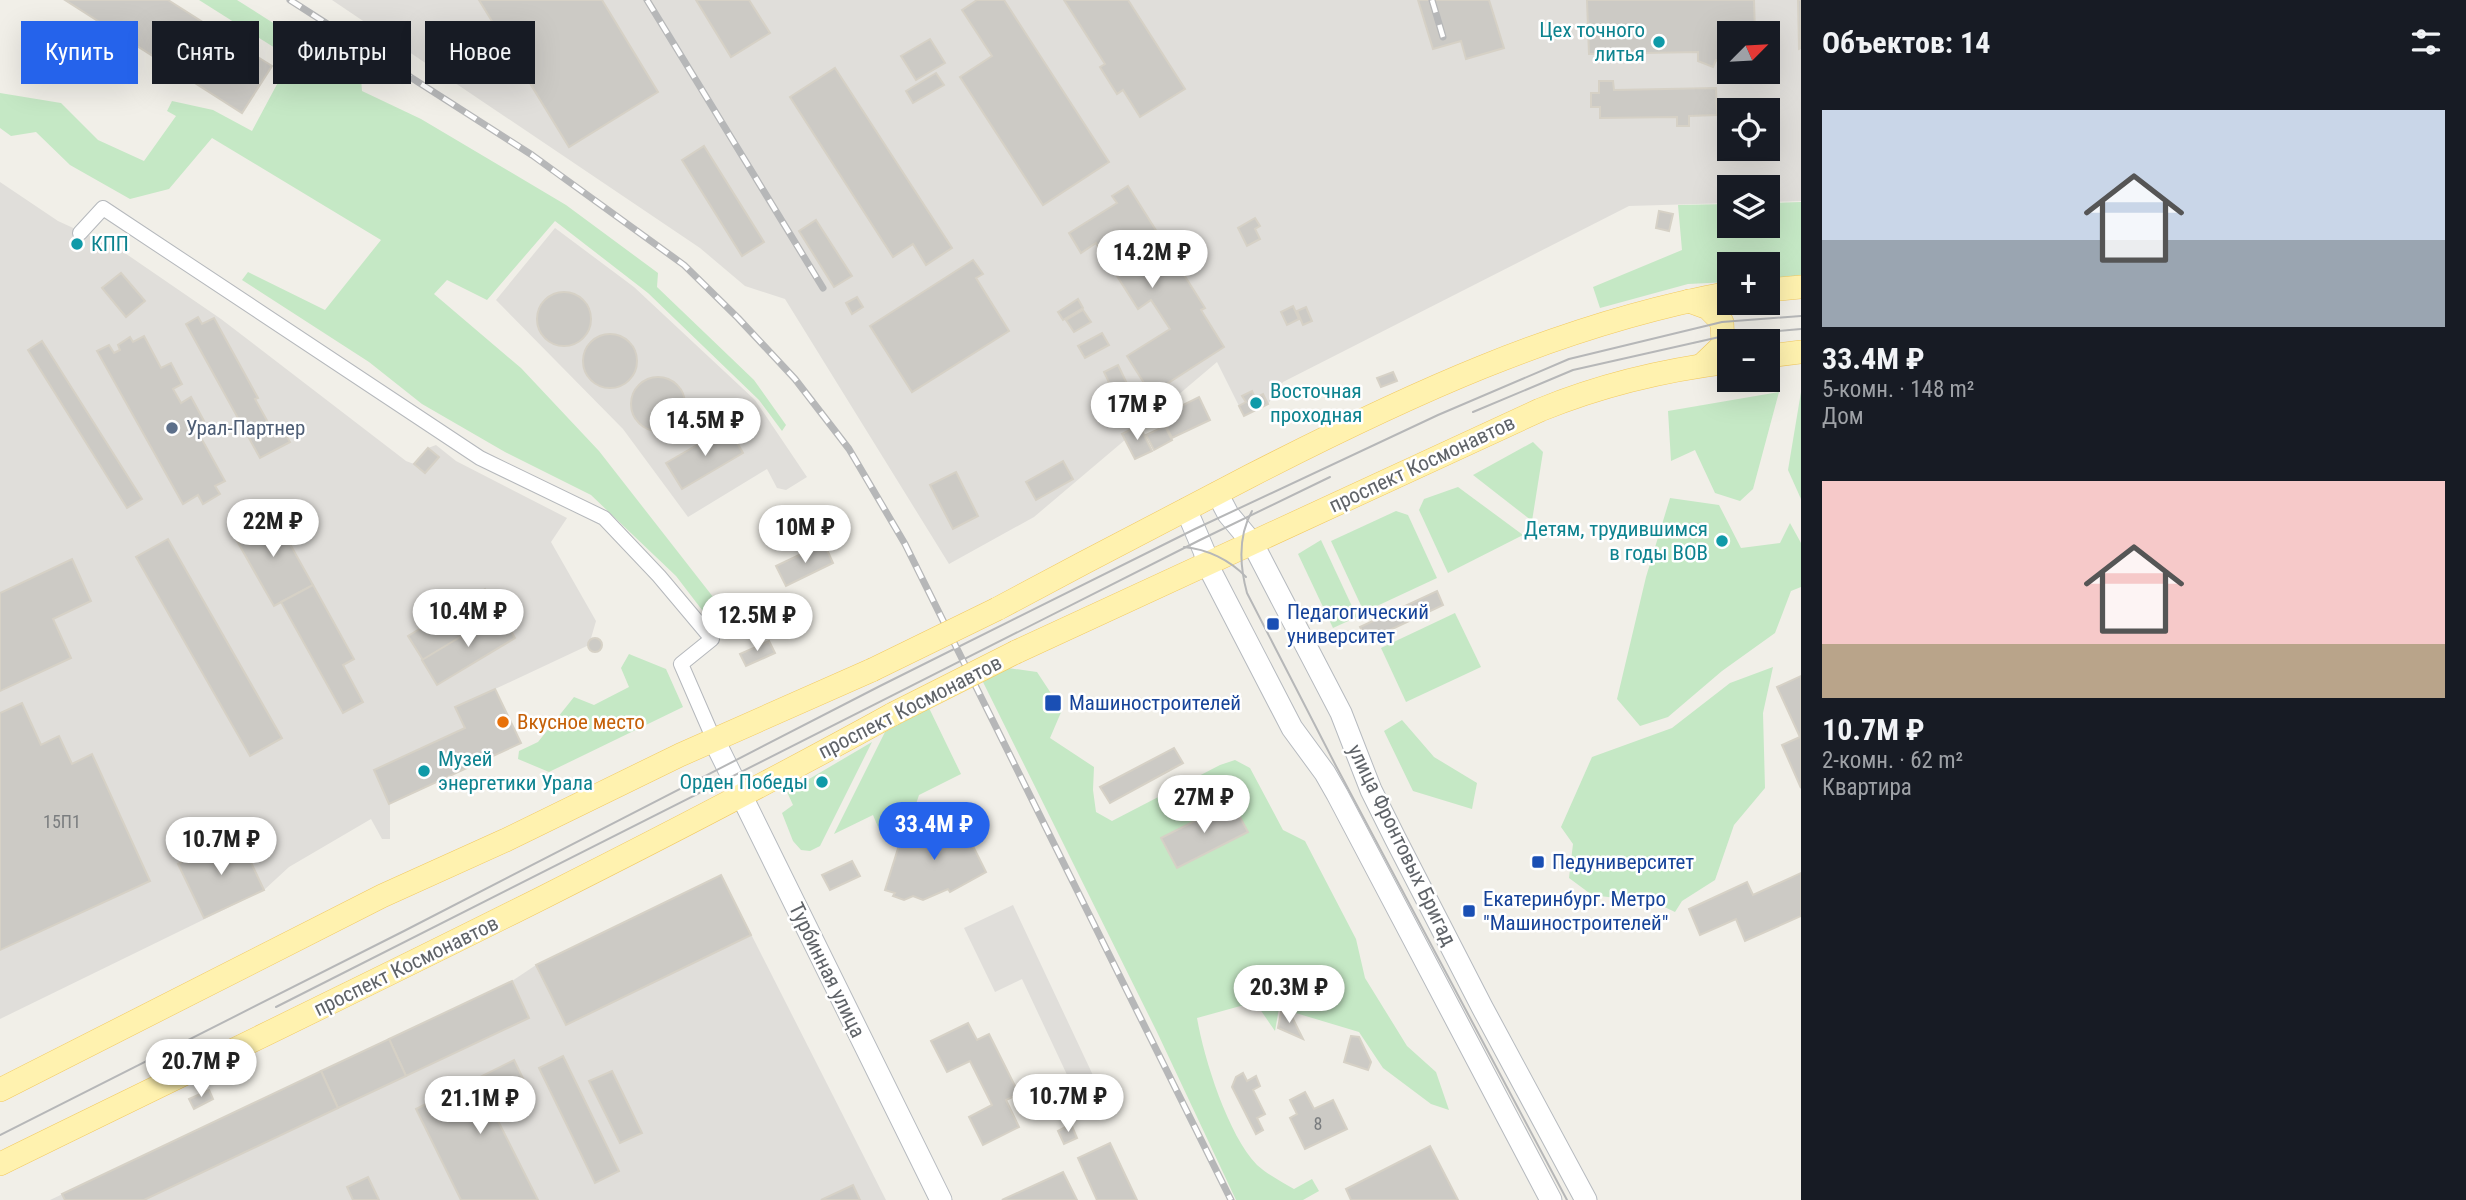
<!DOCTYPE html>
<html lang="ru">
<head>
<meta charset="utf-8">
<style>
  body { margin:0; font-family:"Roboto Condensed",sans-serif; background:#242831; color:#f1f3f6; height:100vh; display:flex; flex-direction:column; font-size:26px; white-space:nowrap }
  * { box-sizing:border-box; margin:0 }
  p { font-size:23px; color:#9ea1a6 }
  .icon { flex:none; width:38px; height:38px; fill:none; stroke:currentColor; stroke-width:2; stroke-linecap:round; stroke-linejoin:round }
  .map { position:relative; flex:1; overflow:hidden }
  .details { display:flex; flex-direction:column; background:#171b24; width:665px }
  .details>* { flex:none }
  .top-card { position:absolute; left:21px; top:21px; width:665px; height:63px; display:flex; gap:14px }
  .needle { width:46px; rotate:66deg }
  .fabs { position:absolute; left:1717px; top:21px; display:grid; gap:14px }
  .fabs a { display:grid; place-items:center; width:63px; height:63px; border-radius:0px; background:#171b24; box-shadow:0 7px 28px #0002; font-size:35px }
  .price { position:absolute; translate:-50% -60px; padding:0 16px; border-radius:24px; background:#fff; color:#222; font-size:23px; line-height:46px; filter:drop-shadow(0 2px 4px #0008) }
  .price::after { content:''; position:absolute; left:50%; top:42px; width:21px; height:16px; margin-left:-10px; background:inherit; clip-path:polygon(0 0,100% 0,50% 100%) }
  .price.selected { background:#2563eb; color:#fff }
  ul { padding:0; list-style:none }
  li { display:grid; align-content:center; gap:14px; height:371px; padding:0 21px }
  li span { display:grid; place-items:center; height:217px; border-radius:0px; color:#555 }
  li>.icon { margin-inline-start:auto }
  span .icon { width:126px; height:126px; fill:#fffc; stroke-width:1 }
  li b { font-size:30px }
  h2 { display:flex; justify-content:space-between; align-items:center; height:84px; padding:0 21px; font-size:30px }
  .chip { padding:0 24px; border-radius:0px; background:#171b24; box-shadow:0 7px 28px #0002; font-size:24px; line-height:63px }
  .chip.selected { background:#2563eb; color:#fff }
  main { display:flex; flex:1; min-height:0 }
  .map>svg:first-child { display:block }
</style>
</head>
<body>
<main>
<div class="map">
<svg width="1801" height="1200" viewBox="0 0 1801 1200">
  <rect width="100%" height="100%" fill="#f1efe8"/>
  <g fill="#e0deda" fill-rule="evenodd">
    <path d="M332 0H1801V201L1768 202V187H1729V203L1629 206 1283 382 1268 404 1244 416 1217 362 1034 517 949 564 785 299 745 286 700 248ZM1729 33H1768V72H1729ZM1729 110H1768V149H1729Z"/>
    <polygon points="0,182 58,221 119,249 221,319 406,461 414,464 428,448 436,445 456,461 567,518 551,542 596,621 589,645 495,689 521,743 390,804 390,839 382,839 371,819 289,867 264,890 0,1019"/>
    <polygon points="555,228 634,287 755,400 807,477 786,490 777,488 767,469 688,517 623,429 496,300"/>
    <polygon points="721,875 886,1200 50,1200 512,981 536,965"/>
    <polygon points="1013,905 1106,1103 1085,1113 1022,979 995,992 964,928"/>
  </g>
  <g fill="#c5e8c5">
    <polygon points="199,0 237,0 361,79 362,91 421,119 566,205 658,273 657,287 754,380 786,425 782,431 759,400 648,293 555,221 487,300 447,280 434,294 521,368 599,451 724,611 712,623 676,576 591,495 505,452 422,404 369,362 242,280 248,272 325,310 381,240 212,138 169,189 130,199 70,165 36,132 11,136 0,128 0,93 61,103 98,140 144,161 176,116 167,111 172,101 213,110 252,131 291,58"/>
    <polygon points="1801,202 1801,277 1768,279 1768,264 1729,264 1729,282 1688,284 1600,308 1593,287 1682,250 1678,205 1729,204 1729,226 1768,226 1768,203"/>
    <polygon points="1779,392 1753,489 1740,501 1715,493 1695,450 1671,461 1668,411"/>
    <polygon points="1801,392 1801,499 1788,470"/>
    <polygon points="1533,442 1543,452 1532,521 1473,475"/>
    <polygon points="1458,487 1523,535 1448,573 1419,510 1424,499"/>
    <polygon points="1670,498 1719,505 1741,548 1780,543 1790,523 1801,543 1801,587 1791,591 1775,633 1722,671 1668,717 1640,726 1617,699 1646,577"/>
    <polygon points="1396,511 1408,515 1437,578 1364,612 1331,541"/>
    <polygon points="1321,540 1357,617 1333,628 1298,554"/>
    <polygon points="1455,613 1481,667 1406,702 1381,648"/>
    <polygon points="629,654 666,669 683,707 549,772 518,759 519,751 538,742 574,697 594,705 629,687 621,668"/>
    <polygon points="1773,667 1763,713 1765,788 1734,825 1715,880 1682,901 1675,912 1656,903 1592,895 1569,878 1573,844 1561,827 1592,757 1672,728 1730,683"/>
    <path d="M1008 668 1037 672 1062 710 1050 738 1094 767 1093 790 1096 812 1112 821 1220 765 1235 760 1250 768 1283 830 1305 841 1356 939 1365 978 1407 1046 1436 1072 1449 1110 1431 1104 1383 1068 1359 1032 1279 1008 1275 1031 1255 1002 1197 1018C1204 1059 1228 1135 1257 1165 1267 1174 1282 1182 1294 1189L1312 1179 1319 1191 1303 1200H1236L1157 1032 983 682Z"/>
    <polygon points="929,708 961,774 919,795 911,819 881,834 873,815 834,834 885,732"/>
    <polygon points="1402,720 1434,757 1477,783 1472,809 1413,791 1384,731"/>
    <polygon points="872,742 820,846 810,851 801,850 793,841 782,813 793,805 787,792"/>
  </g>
  <g fill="#cccac5" stroke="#d6d1c6" stroke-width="2">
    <polygon points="65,0 168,0 272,66 242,113"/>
    <polygon points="479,0 602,0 658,92 569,147"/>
    <polygon points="696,0 749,0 770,33 731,57"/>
    <polygon points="977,0 1004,0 1109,162 1043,205 960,77 992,56 962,10"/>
    <polygon points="1064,0 1128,0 1185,89 1140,117 1123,90 1117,94 1100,67 1105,64"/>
    <polygon points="1418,0 1489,0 1504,48 1466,59 1461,41 1433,49"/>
    <polygon points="1587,0 1754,0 1755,33 1729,33 1729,59 1727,64 1716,60 1713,67 1698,61 1698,52 1589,54"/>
    <polygon points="1798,0 1801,0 1801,48 1799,49"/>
    <polygon points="930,39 945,63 916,80 901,56"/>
    <polygon points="835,68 952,248 926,265 913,244 893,257 790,97"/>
    <polygon points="936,73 944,85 913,103 906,91"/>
    <polygon points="1599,81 1613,81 1614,90 1716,88 1717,115 1689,116 1689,126 1677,126 1677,117 1600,118 1600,107 1591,107 1591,93 1599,93"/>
    <polygon points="704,146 764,242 742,256 682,160"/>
    <polygon points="1128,186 1205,308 1201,310 1224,347 1151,394 1127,356 1170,329 1151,300 1138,309 1096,243 1081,253 1069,233 1117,203 1112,196"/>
    <polygon points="1659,211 1673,214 1669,231 1656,228"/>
    <polygon points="1255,218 1260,226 1255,229 1260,239 1247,246 1238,228"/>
    <polygon points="816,220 852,276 834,287 799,231"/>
    <polygon points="973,260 983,274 976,278 1009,331 912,392 870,326"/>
    <polygon points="121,273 145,301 126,317 102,288"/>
    <circle cx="564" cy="319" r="27"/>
    <polygon points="857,297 863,307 852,314 846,303"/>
    <polygon points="1078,299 1083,308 1063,320 1058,312"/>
    <polygon points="1293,306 1299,319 1287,325 1281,312"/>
    <polygon points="1306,307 1312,321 1303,325 1297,311"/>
    <polygon points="1083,310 1091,322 1074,332 1066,320"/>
    <polygon points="198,317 202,324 214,318 258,398 255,399 270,426 278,422 290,442 260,458 186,324"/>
    <polygon points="1102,333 1109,345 1085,358 1078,346"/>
    <circle cx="610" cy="361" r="27"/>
    <polygon points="144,336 161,368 171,363 182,384 173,389 181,403 191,397 204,421 195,427 225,481 215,486 220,494 203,504 198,495 183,504 97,351 109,345 114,353 120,350 118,345 130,337 133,342"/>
    <polygon points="42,341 142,499 127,508 28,350"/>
    <polygon points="1118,365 1130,390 1116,397 1104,372"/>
    <polygon points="1393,372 1397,381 1381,387 1377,378"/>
    <circle cx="658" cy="404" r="27"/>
    <polygon points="1252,391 1255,398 1263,394 1268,404 1244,416 1239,406 1246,402 1242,396"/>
    <polygon points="1199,397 1210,420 1172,438 1161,416"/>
    <polygon points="1139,425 1152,451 1135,459 1122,434"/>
    <polygon points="1165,426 1172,440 1154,450 1146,435"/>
    <polygon points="728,427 743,453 682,489 666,463"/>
    <polygon points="428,448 439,457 425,473 414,464"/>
    <polygon points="1063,461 1073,479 1036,500 1026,482"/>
    <polygon points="956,472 978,516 953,529 930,485"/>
    <polygon points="272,512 313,585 274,606 233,534"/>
    <polygon points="168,539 282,738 250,756 136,557"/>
    <polygon points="824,543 833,563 786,586 776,566"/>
    <polygon points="72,559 91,601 53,619 71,658 0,691 0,593"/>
    <polygon points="313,585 354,659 343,665 363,702 343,713 281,602"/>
    <polygon points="485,589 500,613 423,660 408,636"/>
    <polygon points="1437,591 1443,605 1367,641 1360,627"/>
    <polygon points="500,613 515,638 437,685 422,660"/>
    <circle cx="595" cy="645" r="7"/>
    <polygon points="769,641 775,653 746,666 740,654"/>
    <polygon points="1801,676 1801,788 1782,745 1800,737 1777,687"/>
    <polygon points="495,689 521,743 389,804 374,770 465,728 455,707"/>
    <polygon points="22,703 41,745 59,736 72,764 92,754 150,881 0,950 0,713"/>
    <polygon points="1174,748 1183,763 1110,803 1100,787"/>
    <polygon points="1232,802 1248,832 1177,868 1161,838"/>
    <polygon points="945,820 962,824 986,872 950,892 948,889 923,900 913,896 904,900 893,896 895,893 885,890 900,842"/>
    <polygon points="238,835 264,890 204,918 178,864"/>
    <polygon points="852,861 860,876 830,890 822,875"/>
    <polygon points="1801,873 1801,916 1745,941 1736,919 1700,935 1689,909 1747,882 1753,895"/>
    <polygon points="721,875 751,935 566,1025 536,965"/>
    <polygon points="512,981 529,1018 406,1076 389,1039"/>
    <polygon points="1281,1012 1292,1017 1303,1039 1278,1028"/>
    <polygon points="968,1023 977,1040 989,1034 1019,1094 1006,1100 1019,1127 983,1145 969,1117 992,1105 970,1061 947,1072 931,1041"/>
    <polygon points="1351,1036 1359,1037 1371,1062 1368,1070 1344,1062"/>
    <polygon points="389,1039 406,1076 338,1108 321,1071"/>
    <polygon points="563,1056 619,1171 595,1183 539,1068"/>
    <polygon points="514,1060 532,1097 495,1115 538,1200 461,1200 416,1109"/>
    <polygon points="321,1071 338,1108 144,1200 65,1200 62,1194"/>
    <polygon points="612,1071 642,1133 620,1143 589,1081"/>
    <polygon points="1243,1073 1247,1081 1256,1076 1260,1086 1253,1090 1265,1114 1257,1118 1263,1130 1256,1134 1232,1087 1236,1077"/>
    <polygon points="209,1090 213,1099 194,1109 189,1099"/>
    <polygon points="1305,1092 1314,1109 1333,1100 1347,1129 1305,1149 1290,1118 1297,1114 1290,1100"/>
    <polygon points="1071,1124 1077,1138 1064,1144 1058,1131"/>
    <polygon points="1110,1143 1137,1200 1097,1200 1078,1158"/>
    <polygon points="1430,1146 1458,1200 1351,1200 1346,1189"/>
    <polygon points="1063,1172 1077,1200 1002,1200"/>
    <polygon points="368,1177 379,1200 353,1200 347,1187"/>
    <polygon points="853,1185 860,1200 821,1200"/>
  </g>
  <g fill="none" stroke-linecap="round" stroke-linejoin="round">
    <defs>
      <polyline id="minor" points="80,233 103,208 480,458 604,518 659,576 712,639 681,664 714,740"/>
      <g id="secondary">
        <polyline points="1217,493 1228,514 1253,544 1341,713 1371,790 1395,838 1482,1007 1586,1200"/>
        <polyline points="1186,509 1204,551 1207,564 1292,728 1325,773 1337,794 1551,1200"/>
        <polyline points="714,740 941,1200"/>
      </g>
      <g id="primary">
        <polyline points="1768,290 1801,287"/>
        <polyline points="1689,301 1708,308 1722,322 1723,345 1702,365"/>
        <polyline points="1768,356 1801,352"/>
        <path d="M997 609C1081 564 1165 520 1250 476 1402 398 1559 324 1729 293"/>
        <path d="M1016 652 1540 410C1601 385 1664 370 1729 362"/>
        <polyline points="0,1090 382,896 506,840 680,755 872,670"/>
        <path d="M0 1164C299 1017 601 875 893 714"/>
      </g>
    </defs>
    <use href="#minor" stroke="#b5b8bc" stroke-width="16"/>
    <use href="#secondary" stroke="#b6babf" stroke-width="23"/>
    <use href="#primary" stroke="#f2c960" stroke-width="24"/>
    <use href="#minor" stroke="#fff" stroke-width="14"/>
    <use href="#secondary" stroke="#fff" stroke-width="21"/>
    <use href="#primary" stroke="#fff2af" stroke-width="23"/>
    <g stroke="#b6b7b8" stroke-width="2">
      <polyline points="1473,412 1573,370 1724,336 1801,329"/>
      <path d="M1252 511C1238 536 1240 567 1247 593L1336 766 1567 1200"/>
      <path d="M1184 547C1207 549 1230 560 1246 577"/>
      <polyline points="276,1007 1200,540 1330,477"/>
      <polyline points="0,1135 404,931 880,686 1195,529 1438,415 1569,359 1722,322 1801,316"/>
    </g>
    <defs>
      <g id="rail">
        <polyline points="290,0 532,155 684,265 738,318 795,379 849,449 905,544 1231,1200"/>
        <polyline points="647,0 823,288"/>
        <polyline points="1432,0 1443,37"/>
      </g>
    </defs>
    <use href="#rail" stroke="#b6b7b8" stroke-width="7"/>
    <use href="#rail" stroke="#fff" stroke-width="4.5" stroke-dasharray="13" stroke-linecap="butt"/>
    <defs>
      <g id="primary-bridge">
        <polyline points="872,670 997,609"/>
        <polyline points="893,714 1016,652"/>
      </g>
    </defs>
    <use href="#primary-bridge" stroke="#f2c960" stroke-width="24" stroke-linecap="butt"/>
    <use href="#primary-bridge" stroke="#fff2af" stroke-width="23"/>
  </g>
  <g fill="#0f9aa8" stroke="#fff" stroke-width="2.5">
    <circle cx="1659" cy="42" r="7"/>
    <circle cx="77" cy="244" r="7"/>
    <circle cx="1256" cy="403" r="7"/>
    <circle cx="1722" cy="541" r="7"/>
    <circle cx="424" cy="771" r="7"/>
    <circle cx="822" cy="782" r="7"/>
  </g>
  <circle fill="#5c6f8a" stroke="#fff" stroke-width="2.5" cx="172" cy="428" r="7"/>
  <g fill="#1a4fb4" stroke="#fff" stroke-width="2.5">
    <rect x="1266" y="617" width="14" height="14" rx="3.5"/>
    <rect x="1044" y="694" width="18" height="18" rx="3.5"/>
    <rect x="1531" y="855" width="14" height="14" rx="3.5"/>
    <rect x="1462" y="904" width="14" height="14" rx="3.5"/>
  </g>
  <circle fill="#e8710a" stroke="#fff" stroke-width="2.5" cx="503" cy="722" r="7"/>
  <g text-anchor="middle" stroke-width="5" stroke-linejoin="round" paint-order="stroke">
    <g font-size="18" fill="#7a7d7f">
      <text x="62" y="828">15П1</text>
      <text x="1318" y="1130">8</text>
    </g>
    <g font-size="21" fill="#0d838f" stroke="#fff" text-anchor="end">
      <text x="1645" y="37">Цех точного<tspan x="1645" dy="24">литья</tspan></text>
      <text x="91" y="251" text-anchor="start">КПП</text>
      <text x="1270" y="398" text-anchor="start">Восточная<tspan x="1270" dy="24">проходная</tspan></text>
      <text x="1708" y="536">Детям, трудившимся<tspan x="1708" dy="24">в годы ВОВ</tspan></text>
      <text x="438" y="766" text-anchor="start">Музей<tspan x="438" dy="24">энергетики Урала</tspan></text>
      <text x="808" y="789">Орден Победы</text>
    </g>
    <g font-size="21" fill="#4e5e75" stroke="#fff" text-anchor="start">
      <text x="186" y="435">Урал-Партнер</text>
    </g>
    <g font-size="21" fill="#5f6368" stroke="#fff">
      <text transform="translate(1422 464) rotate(-25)" y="7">проспект Космонавтов</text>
      <text transform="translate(910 707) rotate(-27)" y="7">проспект Космонавтов</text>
      <text transform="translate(1402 845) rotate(64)" y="7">улица Фронтовых Бригад</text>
      <text transform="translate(406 966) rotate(-26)" y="7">проспект Космонавтов</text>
      <text transform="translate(827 970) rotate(64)" y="7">Турбинная улица</text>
    </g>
    <g font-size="21" fill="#164399" stroke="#fff" text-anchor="start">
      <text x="1287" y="619">Педагогический<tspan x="1287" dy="24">университет</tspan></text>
      <text x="1069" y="710">Машиностроителей</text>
      <text x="1552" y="869">Педуниверситет</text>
      <text x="1483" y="906">Екатеринбург. Метро<tspan x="1483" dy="24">"Машиностроителей"</tspan></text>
    </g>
    <g font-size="21" fill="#c56008" stroke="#fff" text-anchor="start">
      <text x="517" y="729">Вкусное место</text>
    </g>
  </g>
</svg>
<div class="fabs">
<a><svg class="needle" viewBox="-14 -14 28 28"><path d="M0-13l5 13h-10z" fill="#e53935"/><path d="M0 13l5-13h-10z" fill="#9ea1a6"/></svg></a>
<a><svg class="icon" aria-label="locate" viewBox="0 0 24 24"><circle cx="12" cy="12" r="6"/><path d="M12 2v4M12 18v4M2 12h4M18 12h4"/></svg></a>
<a><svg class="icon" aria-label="layers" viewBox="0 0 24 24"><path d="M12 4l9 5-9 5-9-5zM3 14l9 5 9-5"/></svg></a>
<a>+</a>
<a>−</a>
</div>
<b class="price" style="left:1152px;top:290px">14.2M ₽</b>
<b class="price" style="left:1137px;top:442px">17M ₽</b>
<b class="price" style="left:705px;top:458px">14.5M ₽</b>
<b class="price" style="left:273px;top:559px">22M ₽</b>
<b class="price" style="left:805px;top:565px">10M ₽</b>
<b class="price" style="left:468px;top:649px">10.4M ₽</b>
<b class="price" style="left:757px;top:653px">12.5M ₽</b>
<b class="price" style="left:1204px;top:835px">27M ₽</b>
<b class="price selected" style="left:934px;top:862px">33.4M ₽</b>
<b class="price" style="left:221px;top:877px">10.7M ₽</b>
<b class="price" style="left:1289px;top:1025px">20.3M ₽</b>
<b class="price" style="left:201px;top:1099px">20.7M ₽</b>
<b class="price" style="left:1068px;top:1134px">10.7M ₽</b>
<b class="price" style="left:480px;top:1136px">21.1M ₽</b>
<div class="top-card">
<a class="chip selected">Купить</a>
<a class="chip">Снять</a>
<a class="chip">Фильтры</a>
<a class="chip">Новое</a>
</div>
</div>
<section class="details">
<h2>Объектов: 14<svg class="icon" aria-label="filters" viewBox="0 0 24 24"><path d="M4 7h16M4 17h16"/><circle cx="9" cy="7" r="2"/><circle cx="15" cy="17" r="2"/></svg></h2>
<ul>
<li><span style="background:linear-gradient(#c9d6e8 60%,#9aa5b1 0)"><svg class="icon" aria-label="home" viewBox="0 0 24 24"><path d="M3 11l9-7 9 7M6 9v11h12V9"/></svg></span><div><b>33.4M ₽</b><p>5-комн. · 148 m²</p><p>Дом</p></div></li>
<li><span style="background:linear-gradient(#f6c9c9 75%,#b9a48a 0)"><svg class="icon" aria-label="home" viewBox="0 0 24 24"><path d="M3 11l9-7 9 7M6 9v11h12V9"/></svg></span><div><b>10.7M ₽</b><p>2-комн. · 62 m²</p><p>Квартира</p></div></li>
</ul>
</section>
</main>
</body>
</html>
